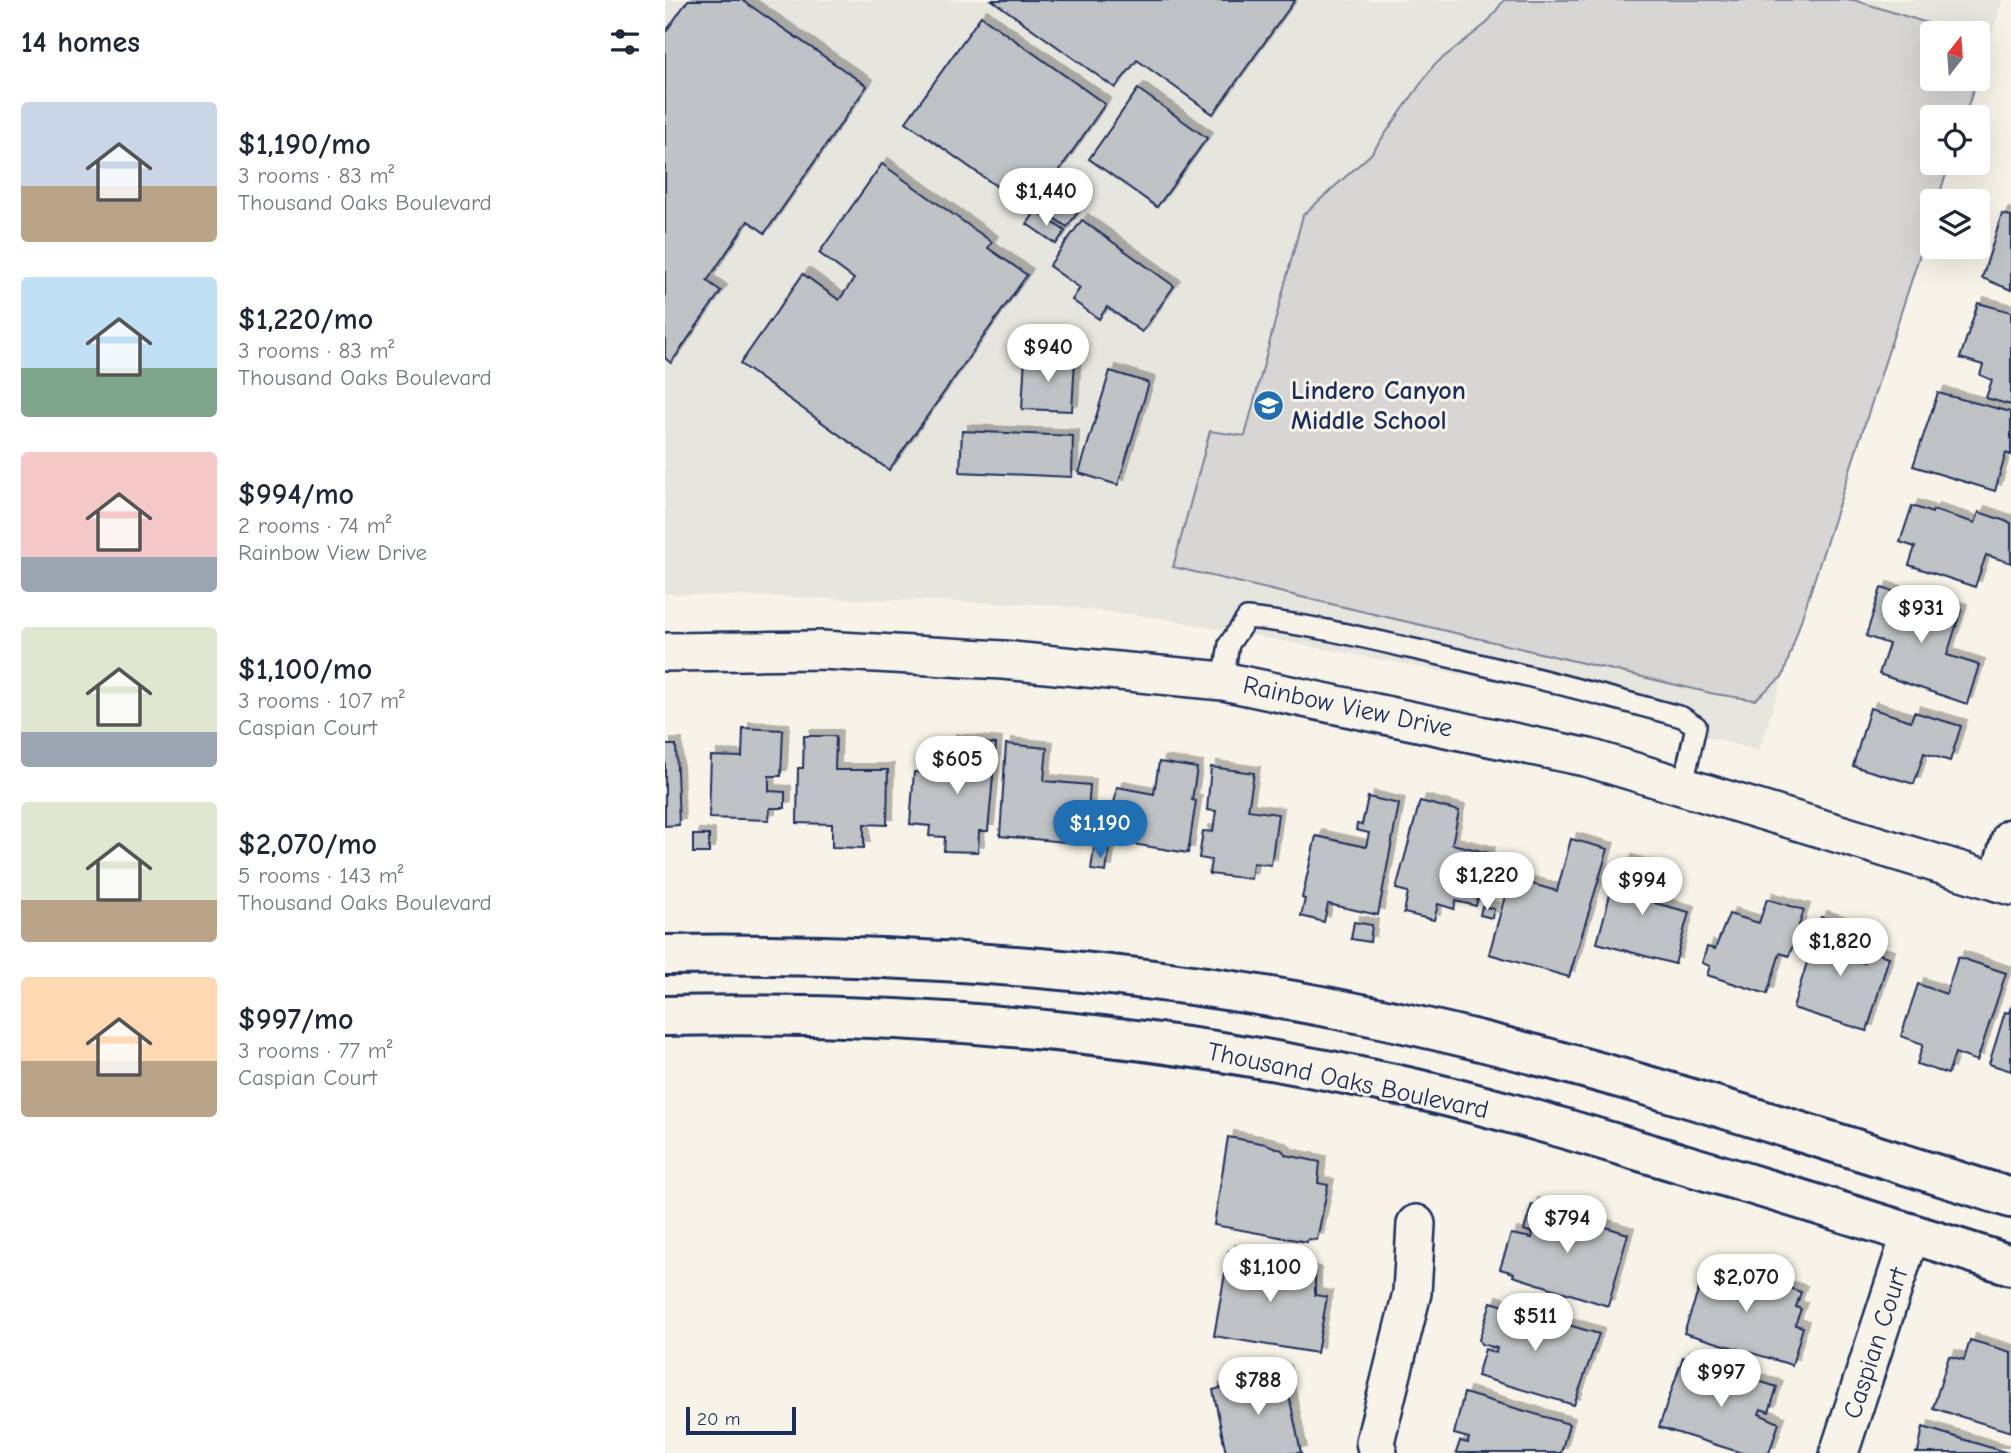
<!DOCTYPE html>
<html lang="en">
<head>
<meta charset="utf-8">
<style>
  body { margin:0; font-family:"Comic Neue",sans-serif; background:#f2f2f3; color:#1f2937; height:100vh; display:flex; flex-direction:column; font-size:26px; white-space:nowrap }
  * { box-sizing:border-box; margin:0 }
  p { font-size:23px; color:#747a83 }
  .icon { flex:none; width:38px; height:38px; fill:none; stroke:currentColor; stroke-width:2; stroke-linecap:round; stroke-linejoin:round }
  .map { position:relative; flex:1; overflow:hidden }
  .sheet { display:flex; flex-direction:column; background:#fff; width:665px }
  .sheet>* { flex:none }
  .needle { width:46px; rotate:17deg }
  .buttons { position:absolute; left:1255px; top:21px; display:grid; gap:14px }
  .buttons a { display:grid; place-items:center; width:70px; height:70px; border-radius:7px; background:#fff; box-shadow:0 7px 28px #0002; font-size:35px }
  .scale { position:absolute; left:21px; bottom:18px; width:110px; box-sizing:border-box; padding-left:7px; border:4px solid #1b2f5e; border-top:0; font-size:19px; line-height:24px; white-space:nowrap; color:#1b2f5e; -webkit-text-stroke:5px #f7f3e8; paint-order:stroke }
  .price { position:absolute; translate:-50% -60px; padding:0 16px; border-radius:24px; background:#fff; color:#222; font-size:23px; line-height:46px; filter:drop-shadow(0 2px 4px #0008) }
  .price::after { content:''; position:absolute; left:50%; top:42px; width:21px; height:16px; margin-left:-10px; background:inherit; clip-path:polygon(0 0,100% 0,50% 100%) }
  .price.current { background:#1f6fb2; color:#fff }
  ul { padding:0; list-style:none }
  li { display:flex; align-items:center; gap:21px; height:175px; padding:0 21px }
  li span { display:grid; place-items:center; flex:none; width:196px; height:140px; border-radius:7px; color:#555 }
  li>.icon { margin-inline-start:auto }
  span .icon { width:84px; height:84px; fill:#fffc; stroke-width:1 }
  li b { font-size:30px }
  h2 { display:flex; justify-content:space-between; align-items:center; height:84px; padding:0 21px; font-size:30px }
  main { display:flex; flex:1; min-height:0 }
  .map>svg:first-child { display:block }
</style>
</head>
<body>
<main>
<section class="sheet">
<h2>14 homes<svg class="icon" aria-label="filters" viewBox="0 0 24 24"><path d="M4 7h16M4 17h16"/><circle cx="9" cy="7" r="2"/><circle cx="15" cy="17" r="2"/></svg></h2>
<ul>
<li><span style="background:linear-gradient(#c9d6e8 60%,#b9a48a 0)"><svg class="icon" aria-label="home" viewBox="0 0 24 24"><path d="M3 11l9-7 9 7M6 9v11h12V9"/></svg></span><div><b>$1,190/mo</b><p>3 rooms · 83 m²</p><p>Thousand Oaks Boulevard</p></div></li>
<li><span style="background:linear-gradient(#bfe0f5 65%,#7fa58c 0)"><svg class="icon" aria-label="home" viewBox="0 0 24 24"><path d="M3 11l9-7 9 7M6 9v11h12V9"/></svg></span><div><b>$1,220/mo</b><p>3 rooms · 83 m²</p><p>Thousand Oaks Boulevard</p></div></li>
<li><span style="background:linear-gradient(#f6c9c9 75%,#9aa5b1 0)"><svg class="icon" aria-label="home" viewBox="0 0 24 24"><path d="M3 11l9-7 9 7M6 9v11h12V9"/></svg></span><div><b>$994/mo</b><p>2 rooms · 74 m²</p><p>Rainbow View Drive</p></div></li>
<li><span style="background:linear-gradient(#dfe7d0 75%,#9aa5b1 0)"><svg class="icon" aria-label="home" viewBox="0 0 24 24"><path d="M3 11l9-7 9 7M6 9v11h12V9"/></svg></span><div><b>$1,100/mo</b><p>3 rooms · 107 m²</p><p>Caspian Court</p></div></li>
<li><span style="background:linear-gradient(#dfe7d0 70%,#b9a48a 0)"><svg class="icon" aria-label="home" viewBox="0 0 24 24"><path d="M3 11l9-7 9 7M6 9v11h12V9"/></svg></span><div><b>$2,070/mo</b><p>5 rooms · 143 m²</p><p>Thousand Oaks Boulevard</p></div></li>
<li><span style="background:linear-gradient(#ffd9b3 60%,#b9a48a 0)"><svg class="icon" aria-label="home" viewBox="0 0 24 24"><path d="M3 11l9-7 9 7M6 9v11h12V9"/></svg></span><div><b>$997/mo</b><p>3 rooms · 77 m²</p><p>Caspian Court</p></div></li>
</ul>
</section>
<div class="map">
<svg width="1346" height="1453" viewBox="0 0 1346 1453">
  <defs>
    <filter id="shadow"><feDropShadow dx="6" dy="-6" stdDeviation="0" flood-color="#0004"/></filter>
  </defs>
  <rect width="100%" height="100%" fill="#f7f3e8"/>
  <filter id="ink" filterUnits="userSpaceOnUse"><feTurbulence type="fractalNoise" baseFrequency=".0143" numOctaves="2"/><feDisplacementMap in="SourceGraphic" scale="14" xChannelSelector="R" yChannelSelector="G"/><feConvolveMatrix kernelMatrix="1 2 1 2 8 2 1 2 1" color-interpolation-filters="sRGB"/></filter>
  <g filter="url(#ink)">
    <polygon fill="#e6e5de" points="0,0 1338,0 1313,77 1312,33 1267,33 1267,79 1312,79 1299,117 1267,117 1267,163 1285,163 1272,201 1267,201 1267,217 1094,751 855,686 496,618 377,604 0,594"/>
    <polygon fill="#d7d6d4" stroke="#798299" stroke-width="2" points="839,0 1189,0 1294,33 1267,33 1267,79 1312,79 1299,117 1267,117 1267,163 1285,163 1272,201 1267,201 1267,217 1118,676 1090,700 1050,694 508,567 545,431 580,436 638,215 706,154 769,65 822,23"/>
    <g fill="#c0c3c5" stroke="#1b2f5e" stroke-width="2" filter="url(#shadow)">
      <polygon points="23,0 77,0 202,86 100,233 83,221 42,281 56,291 6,363 0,358 0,33"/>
      <polygon points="327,0 630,0 548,114 472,60 450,88"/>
      <polygon points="316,16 440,104 389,178 403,188 395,199 413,212 402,227 370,205 365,210 241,122"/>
      <polygon points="473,89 542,138 492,207 424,159"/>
      <polygon points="217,164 327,242 323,248 362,275 224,470 75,364 138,274 174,300 189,279 154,253"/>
      <polygon points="371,211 400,231 391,244 362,224"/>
      <polygon points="1337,214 1346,216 1346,290 1317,278"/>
      <polygon points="417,220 509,286 477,332 442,307 434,319 407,300 415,288 384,266"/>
      <polygon points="1313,303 1346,312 1346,405 1321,398 1327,380 1315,375 1318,365 1295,358"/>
      <polygon points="360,356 410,359 407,411 357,409"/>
      <polygon points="445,371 484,383 453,485 414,473"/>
      <polygon points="1273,393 1346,412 1346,455 1341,453 1330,491 1248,466"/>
      <polygon points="297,431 408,436 407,477 295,472"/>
      <polygon points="1247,506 1267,513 1268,510 1310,523 1314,512 1346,523 1346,563 1321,555 1310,587 1244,565 1250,547 1235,542"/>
      <polygon points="1216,588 1296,610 1282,655 1314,665 1302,704 1214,674 1224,644 1201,636"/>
      <polygon points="1205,708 1246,721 1249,712 1296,726 1285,761 1259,753 1249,784 1188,766"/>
      <polygon points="78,728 118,730 116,776 104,776 104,791 120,792 120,808 105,808 104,820 44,818 46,756 77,757"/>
      <polygon points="139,736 171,736 170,770 223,770 222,825 199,824 199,848 167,847 167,824 132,823 133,768 138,768"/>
      <polygon points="285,740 331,744 323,831 314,831 313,852 279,851 280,837 264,836 265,826 245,824 249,772 282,774"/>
      <polygon points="341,744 382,748 379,781 425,785 421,844 335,836"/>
      <polygon points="0,745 11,745 14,825 0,826"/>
      <polygon points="494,762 532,768 527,800 531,801 523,853 443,840 452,787 489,794"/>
      <polygon points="546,767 589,773 583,810 613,814 606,865 588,863 586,879 544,874 546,860 534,858 538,831 548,832 551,811 542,810"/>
      <polygon points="703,797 734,804 713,915 663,904 659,922 636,916 640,899 637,898 651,836 701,847 704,833 691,830 692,824 697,825"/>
      <polygon points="755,801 794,811 787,844 824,853 811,906 791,901 789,909 773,904 769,920 739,913 743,892 731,889"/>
      <rect x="28" y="835" width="16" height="18"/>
      <polygon points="906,839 943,849 904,977 824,954 845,878 892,891"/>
      <polygon points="429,848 444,851 441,872 426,870"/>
      <polygon points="961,861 999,872 990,903 1024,912 1010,964 932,943 946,891 952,893"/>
      <polygon points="820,883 832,886 829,897 817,894"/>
      <polygon points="1102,899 1139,910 1124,956 1115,953 1102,994 1042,975 1045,966 1037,963 1042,947 1050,949 1064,914 1094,923"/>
      <polygon points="817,906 829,909 827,918 815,915"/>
      <polygon points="1156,917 1192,928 1183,958 1199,963 1202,951 1224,957 1202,1031 1128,1008"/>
      <polygon points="689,922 707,925 705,942 686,939"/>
      <polygon points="1293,957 1341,973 1312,1061 1290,1053 1283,1074 1252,1064 1258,1044 1236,1036 1253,984 1281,994"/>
      <polygon points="1346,1007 1346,1071 1324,1064 1340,1012 1344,1013"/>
      <polygon points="563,1137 601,1144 617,1150 621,1155 655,1162 653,1183 663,1185 652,1240 643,1239 642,1242 549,1225"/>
      <polygon points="867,1204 963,1234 943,1306 848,1276 849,1273 835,1269 846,1234 867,1238 868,1233 859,1230"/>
      <polygon points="564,1251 610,1258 621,1268 650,1273 650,1295 662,1297 652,1353 549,1336"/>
      <polygon points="1043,1262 1136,1292 1131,1307 1136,1309 1130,1325 1138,1327 1127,1365 1019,1333"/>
      <polygon points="826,1302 934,1334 909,1405 812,1376 820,1349 831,1353 832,1348 816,1344 814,1340"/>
      <polygon points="1305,1340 1346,1352 1346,1432 1268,1408 1284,1356 1299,1360"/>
      <polygon points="1018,1357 1112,1387 1104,1412 1096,1409 1094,1414 1114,1423 1104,1453 1077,1453 994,1427"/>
      <polygon points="619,1371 636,1453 561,1453 548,1390"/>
      <polygon points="799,1393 904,1424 896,1453 791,1453 795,1441 803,1443 804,1438 789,1434"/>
      <polygon points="1258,1427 1343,1453 1250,1453 1253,1452"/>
    </g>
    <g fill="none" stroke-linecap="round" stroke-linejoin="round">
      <defs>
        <path id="lane" d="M558 681 564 644 582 618C636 623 691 636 744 648 836 668 926 692 1017 717L1031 726 1018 785"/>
        <g id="street">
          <polyline points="0,652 156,650 338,660 558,681 924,758 1346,886"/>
          <polyline points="1333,882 1346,838"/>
          <polyline points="713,1453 710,1442 747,1293 751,1224"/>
          <polyline points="1174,1453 1246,1233"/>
        </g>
        <g id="secondary">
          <path d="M0 955C223 952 447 966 667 1008 898 1053 1122 1128 1346 1198"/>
          <path d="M0 1016C244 1011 489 1032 729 1084 825 1105 921 1135 1015 1163 1126 1196 1236 1230 1346 1265"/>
        </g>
      </defs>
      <use href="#lane" stroke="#1b2f5e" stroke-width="24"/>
      <use href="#street" stroke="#1b2f5e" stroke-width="42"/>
      <use href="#secondary" stroke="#1b2f5e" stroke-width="44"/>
      <use href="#lane" stroke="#f7f3e8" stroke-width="19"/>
      <use href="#street" stroke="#f7f3e8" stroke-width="37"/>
      <use href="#secondary" stroke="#f7f3e8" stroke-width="38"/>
    </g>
  </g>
  <defs>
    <symbol id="school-disc" viewBox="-11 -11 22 22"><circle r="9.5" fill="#1f6fb2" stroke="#f7f3e8"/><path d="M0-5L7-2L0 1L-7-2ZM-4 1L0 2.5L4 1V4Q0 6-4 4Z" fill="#fff"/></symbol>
  </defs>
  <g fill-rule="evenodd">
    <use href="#school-disc" x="586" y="388" width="35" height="35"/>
  </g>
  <g text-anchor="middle" stroke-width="6" stroke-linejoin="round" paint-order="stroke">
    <g font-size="26" font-weight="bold" fill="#1b2f5e" stroke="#f7f3e8" text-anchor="start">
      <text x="626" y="399">Lindero Canyon<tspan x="626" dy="30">Middle School</tspan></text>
    </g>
    <g font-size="26" fill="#1b2f5e" stroke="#f7f3e8">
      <text transform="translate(683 706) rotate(12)" y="9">Rainbow View Drive</text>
      <text transform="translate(683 1080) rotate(12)" y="9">Thousand Oaks Boulevard</text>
      <text transform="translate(1210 1343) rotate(-72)" y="9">Caspian Court</text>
    </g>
  </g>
</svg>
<div class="buttons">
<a><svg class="needle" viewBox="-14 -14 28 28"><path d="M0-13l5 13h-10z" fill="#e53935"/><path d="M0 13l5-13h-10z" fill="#747a83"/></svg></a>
<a><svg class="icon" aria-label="locate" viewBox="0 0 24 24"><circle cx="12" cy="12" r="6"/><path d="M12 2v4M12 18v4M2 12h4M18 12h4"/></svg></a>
<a><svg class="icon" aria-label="layers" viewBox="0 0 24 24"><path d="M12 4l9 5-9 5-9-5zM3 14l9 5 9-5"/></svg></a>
</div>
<div class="scale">20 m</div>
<b class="price" style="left:381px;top:228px">$1,440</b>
<b class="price" style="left:383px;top:384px">$940</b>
<b class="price" style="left:1256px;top:645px">$931</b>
<b class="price" style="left:292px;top:796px">$605</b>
<b class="price current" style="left:435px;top:860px">$1,190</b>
<b class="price" style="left:822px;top:912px">$1,220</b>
<b class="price" style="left:977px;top:917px">$994</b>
<b class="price" style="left:1175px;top:978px">$1,820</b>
<b class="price" style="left:902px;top:1255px">$794</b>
<b class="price" style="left:605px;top:1304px">$1,100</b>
<b class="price" style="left:1081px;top:1314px">$2,070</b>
<b class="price" style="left:870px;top:1353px">$511</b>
<b class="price" style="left:1056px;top:1409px">$997</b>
<b class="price" style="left:593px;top:1417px">$788</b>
</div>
</main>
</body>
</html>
